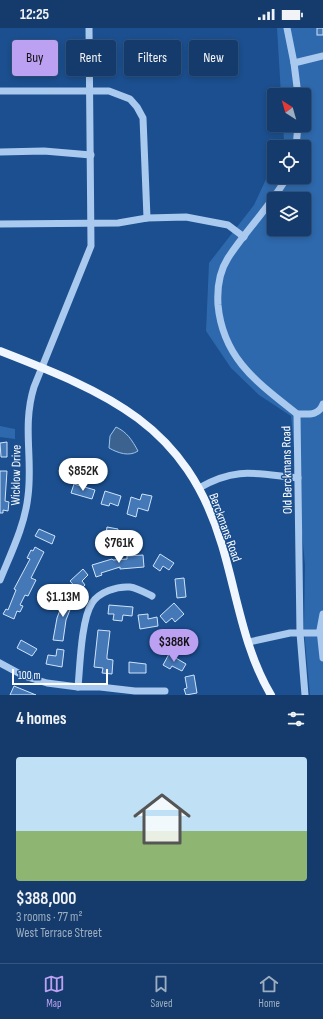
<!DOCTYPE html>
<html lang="en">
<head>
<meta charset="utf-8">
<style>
  body { margin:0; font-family:"Sofia Sans Condensed",sans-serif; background:#214673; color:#f1f3f6; height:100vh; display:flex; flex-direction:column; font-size:15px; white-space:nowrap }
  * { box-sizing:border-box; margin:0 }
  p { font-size:13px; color:#9dadc1 }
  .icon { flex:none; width:22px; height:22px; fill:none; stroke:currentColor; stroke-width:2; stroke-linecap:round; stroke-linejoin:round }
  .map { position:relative; height:667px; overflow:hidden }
  .side { display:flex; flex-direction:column; background:#143b6b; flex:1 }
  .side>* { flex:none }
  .hud { position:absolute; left:12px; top:12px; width:299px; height:36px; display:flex; gap:8px }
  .needle { width:26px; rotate:323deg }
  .controls { position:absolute; left:267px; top:60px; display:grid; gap:8px }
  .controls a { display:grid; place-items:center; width:44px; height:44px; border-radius:4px; background:#143b6b; box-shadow:0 2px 6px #0003,0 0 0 1px #33557e; font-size:20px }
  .scale { position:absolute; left:12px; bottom:10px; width:96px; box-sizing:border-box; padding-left:4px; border:2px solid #fff; border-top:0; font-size:11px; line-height:14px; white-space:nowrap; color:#fff; -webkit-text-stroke:3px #1b4f8f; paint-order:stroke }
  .price { position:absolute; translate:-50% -34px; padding:0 9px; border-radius:14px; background:#fff; color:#222; font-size:13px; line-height:26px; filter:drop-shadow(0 1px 2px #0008) }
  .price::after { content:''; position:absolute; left:50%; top:24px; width:12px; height:9px; margin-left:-6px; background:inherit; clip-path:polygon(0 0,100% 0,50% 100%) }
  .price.current { background:#bca0f2; color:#111 }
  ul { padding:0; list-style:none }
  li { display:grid; align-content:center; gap:8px; height:212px; padding:0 16px }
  li span { display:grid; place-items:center; height:124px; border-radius:4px; color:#555 }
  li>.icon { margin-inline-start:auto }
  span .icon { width:72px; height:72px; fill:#fffc; stroke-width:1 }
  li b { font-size:17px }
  h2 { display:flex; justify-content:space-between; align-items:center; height:48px; padding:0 16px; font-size:17px }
  .chip { padding:0 14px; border-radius:4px; background:#143b6b; box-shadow:0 2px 6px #0003,0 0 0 1px #33557e; font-size:14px; line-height:36px }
  .chip.current { background:#bca0f2; color:#111 }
  .status { display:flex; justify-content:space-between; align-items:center; height:28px; padding:0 20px; background:#143b6b; direction:ltr }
  .status svg { height:11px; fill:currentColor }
  .tabs { display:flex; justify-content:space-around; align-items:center; height:56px; border-top:1px solid #33557e; background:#143b6b; font-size:11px; color:#9dadc1 }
  .tabs a { display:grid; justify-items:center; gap:2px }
  .tabs .current { color:#bca0f2 }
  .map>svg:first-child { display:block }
</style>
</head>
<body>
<div class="status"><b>12:25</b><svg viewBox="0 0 49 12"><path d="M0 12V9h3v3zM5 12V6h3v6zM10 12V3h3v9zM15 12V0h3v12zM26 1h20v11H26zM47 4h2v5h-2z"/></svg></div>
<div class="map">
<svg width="323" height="667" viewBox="0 0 323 667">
  <rect width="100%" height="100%" fill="#1b4f8f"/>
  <g fill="#2e69ad" fill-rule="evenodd">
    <path d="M277 0H323V667H310L304 602 305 537 291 388 259 367 231 340 206 303 209 235 254 177 274 134V149H304V119H281L284 113 283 97H304V67H281ZM274 171H304V201H274Z"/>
    <polygon points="0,398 15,401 15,411 0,409"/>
  </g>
  <path fill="#3c6290" stroke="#9cc4f0" d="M116 399C127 404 132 412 138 423 129 429 118 425 109 420L110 408Z"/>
  <g fill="#4478b7" stroke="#cfe3fa">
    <rect x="317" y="0" width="6" height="7"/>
    <polygon points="7,414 7,429 1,429 0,415"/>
    <polygon points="0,443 7,443 5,473 9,474 8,483 3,482 3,485 0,485"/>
    <polygon points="74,456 95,462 92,471 71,465"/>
    <polygon points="105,463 121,468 118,478 110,475 109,478 101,476"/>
    <polygon points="142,466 152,468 148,483 138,480 136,489 127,486 131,469 140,472"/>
    <polygon points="107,499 118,501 117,508 106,506"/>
    <polygon points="39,501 55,508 52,516 35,508"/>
    <polygon points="35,519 44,524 31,550 36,552 28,568 25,567 20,577 23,578 20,584 17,583 14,591 3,586 6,581 8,582 16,562 14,561 30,531 27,530 31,522 33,523"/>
    <polygon points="160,526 174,535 169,542 163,538 160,543 153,538"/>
    <polygon points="143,527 144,539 120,541 120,539 101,545 102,547 96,549 92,537 112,531 113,532 127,531 127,528"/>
    <polygon points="83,541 88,547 82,553 85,557 79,563 70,553"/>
    <polygon points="184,550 186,569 177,570 175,551"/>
    <polygon points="66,566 75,569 66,592 63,613 53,612 57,590"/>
    <polygon points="174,575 184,586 175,594 172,590 166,595 160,588"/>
    <polygon points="109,577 133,579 132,588 123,587 122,593 113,592 114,586 108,586"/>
    <polygon points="148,586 148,591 157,589 158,598 140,601 138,587"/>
    <polygon points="98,602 110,603 107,628 107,631 113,632 112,646 102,645 103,640 94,639"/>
    <polygon points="21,612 37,621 32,628 17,620"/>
    <polygon points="57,621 64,622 62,639 46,636 48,627 56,628"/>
    <polygon points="169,626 186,636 182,643 172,638 170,641 163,637"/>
    <polygon points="129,634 146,636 146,645 129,645"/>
    <polygon points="194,647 197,665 186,667 184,661 187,660 185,649"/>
    <polygon points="14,658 36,667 10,667"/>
  </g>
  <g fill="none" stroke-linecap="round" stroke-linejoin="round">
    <g stroke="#a9c9ee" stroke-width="7">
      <polyline points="287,0 294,35 298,67"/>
      <polyline points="294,35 323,28"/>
      <polyline points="0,63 109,63 130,71 137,79 143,90 147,190"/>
      <polyline points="296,119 298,97"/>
      <polyline points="0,124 44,123 91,127"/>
      <path d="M287 149C270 179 246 202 228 230 219 244 217 261 218 277 223 331 258 355 297 386L300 605 305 667"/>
      <polyline points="0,196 118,195 147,190 186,189 228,197 244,209"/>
      <path d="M297 386C308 386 319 388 323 376"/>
      <path d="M199 460C237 438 257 446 298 450"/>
      <path d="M0 552C11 525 25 497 28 468 33 430 22 398 34 359L91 218 89 0"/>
      <polyline points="323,586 320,602 323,630"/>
      <polyline points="249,614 290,605 321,605"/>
      <polyline points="0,635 24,648 47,655 78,659 100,659 135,663 165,663"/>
      <path d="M78 659C80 639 81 592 92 575 99 564 117 558 130 559 137 560 146 565 152 568"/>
    </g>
    <path stroke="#f0f6ff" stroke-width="8" d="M0 323C108 365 186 396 222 517 237 567 244 622 271 667"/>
  </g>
  <g text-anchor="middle" stroke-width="3" stroke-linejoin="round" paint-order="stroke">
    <g font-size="13" fill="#fff" stroke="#1b4f8f">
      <text transform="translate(286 442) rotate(-91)" y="5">Old Berckmans Road</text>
      <text transform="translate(15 447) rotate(-89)" y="5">Wicklow Drive</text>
      <text transform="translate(226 499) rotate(70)" y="5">Berckmans Road</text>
    </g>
  </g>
</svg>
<div class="controls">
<a><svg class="needle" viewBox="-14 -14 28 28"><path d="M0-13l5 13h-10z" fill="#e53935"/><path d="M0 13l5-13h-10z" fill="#9dadc1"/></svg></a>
<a><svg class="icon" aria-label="locate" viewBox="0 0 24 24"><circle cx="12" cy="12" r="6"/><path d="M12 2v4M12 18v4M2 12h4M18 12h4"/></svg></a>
<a><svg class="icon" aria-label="layers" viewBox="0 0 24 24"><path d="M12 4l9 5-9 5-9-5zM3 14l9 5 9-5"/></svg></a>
</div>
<div class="scale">100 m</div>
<b class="price" style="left:83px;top:464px">$852K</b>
<b class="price" style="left:119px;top:536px">$761K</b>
<b class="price" style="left:63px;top:590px">$1.13M</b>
<b class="price current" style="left:174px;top:635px">$388K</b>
<div class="hud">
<a class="chip current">Buy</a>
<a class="chip">Rent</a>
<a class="chip">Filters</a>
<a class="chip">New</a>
</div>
</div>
<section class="side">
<h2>4 homes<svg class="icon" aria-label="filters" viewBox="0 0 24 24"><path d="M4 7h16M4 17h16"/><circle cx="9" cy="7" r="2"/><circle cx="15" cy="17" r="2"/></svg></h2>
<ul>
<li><span style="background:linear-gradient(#bfe0f5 60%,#8fb573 0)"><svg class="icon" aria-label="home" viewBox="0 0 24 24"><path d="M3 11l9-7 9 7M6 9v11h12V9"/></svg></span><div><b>$388,000</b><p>3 rooms · 77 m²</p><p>West Terrace Street</p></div></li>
</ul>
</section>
<nav class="tabs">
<a class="current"><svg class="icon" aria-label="map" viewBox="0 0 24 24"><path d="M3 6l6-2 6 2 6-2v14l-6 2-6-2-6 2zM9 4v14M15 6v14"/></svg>Map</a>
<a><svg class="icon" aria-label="saved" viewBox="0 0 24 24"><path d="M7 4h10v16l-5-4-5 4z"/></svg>Saved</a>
<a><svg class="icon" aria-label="home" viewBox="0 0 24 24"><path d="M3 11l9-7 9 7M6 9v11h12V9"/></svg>Home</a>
</nav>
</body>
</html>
